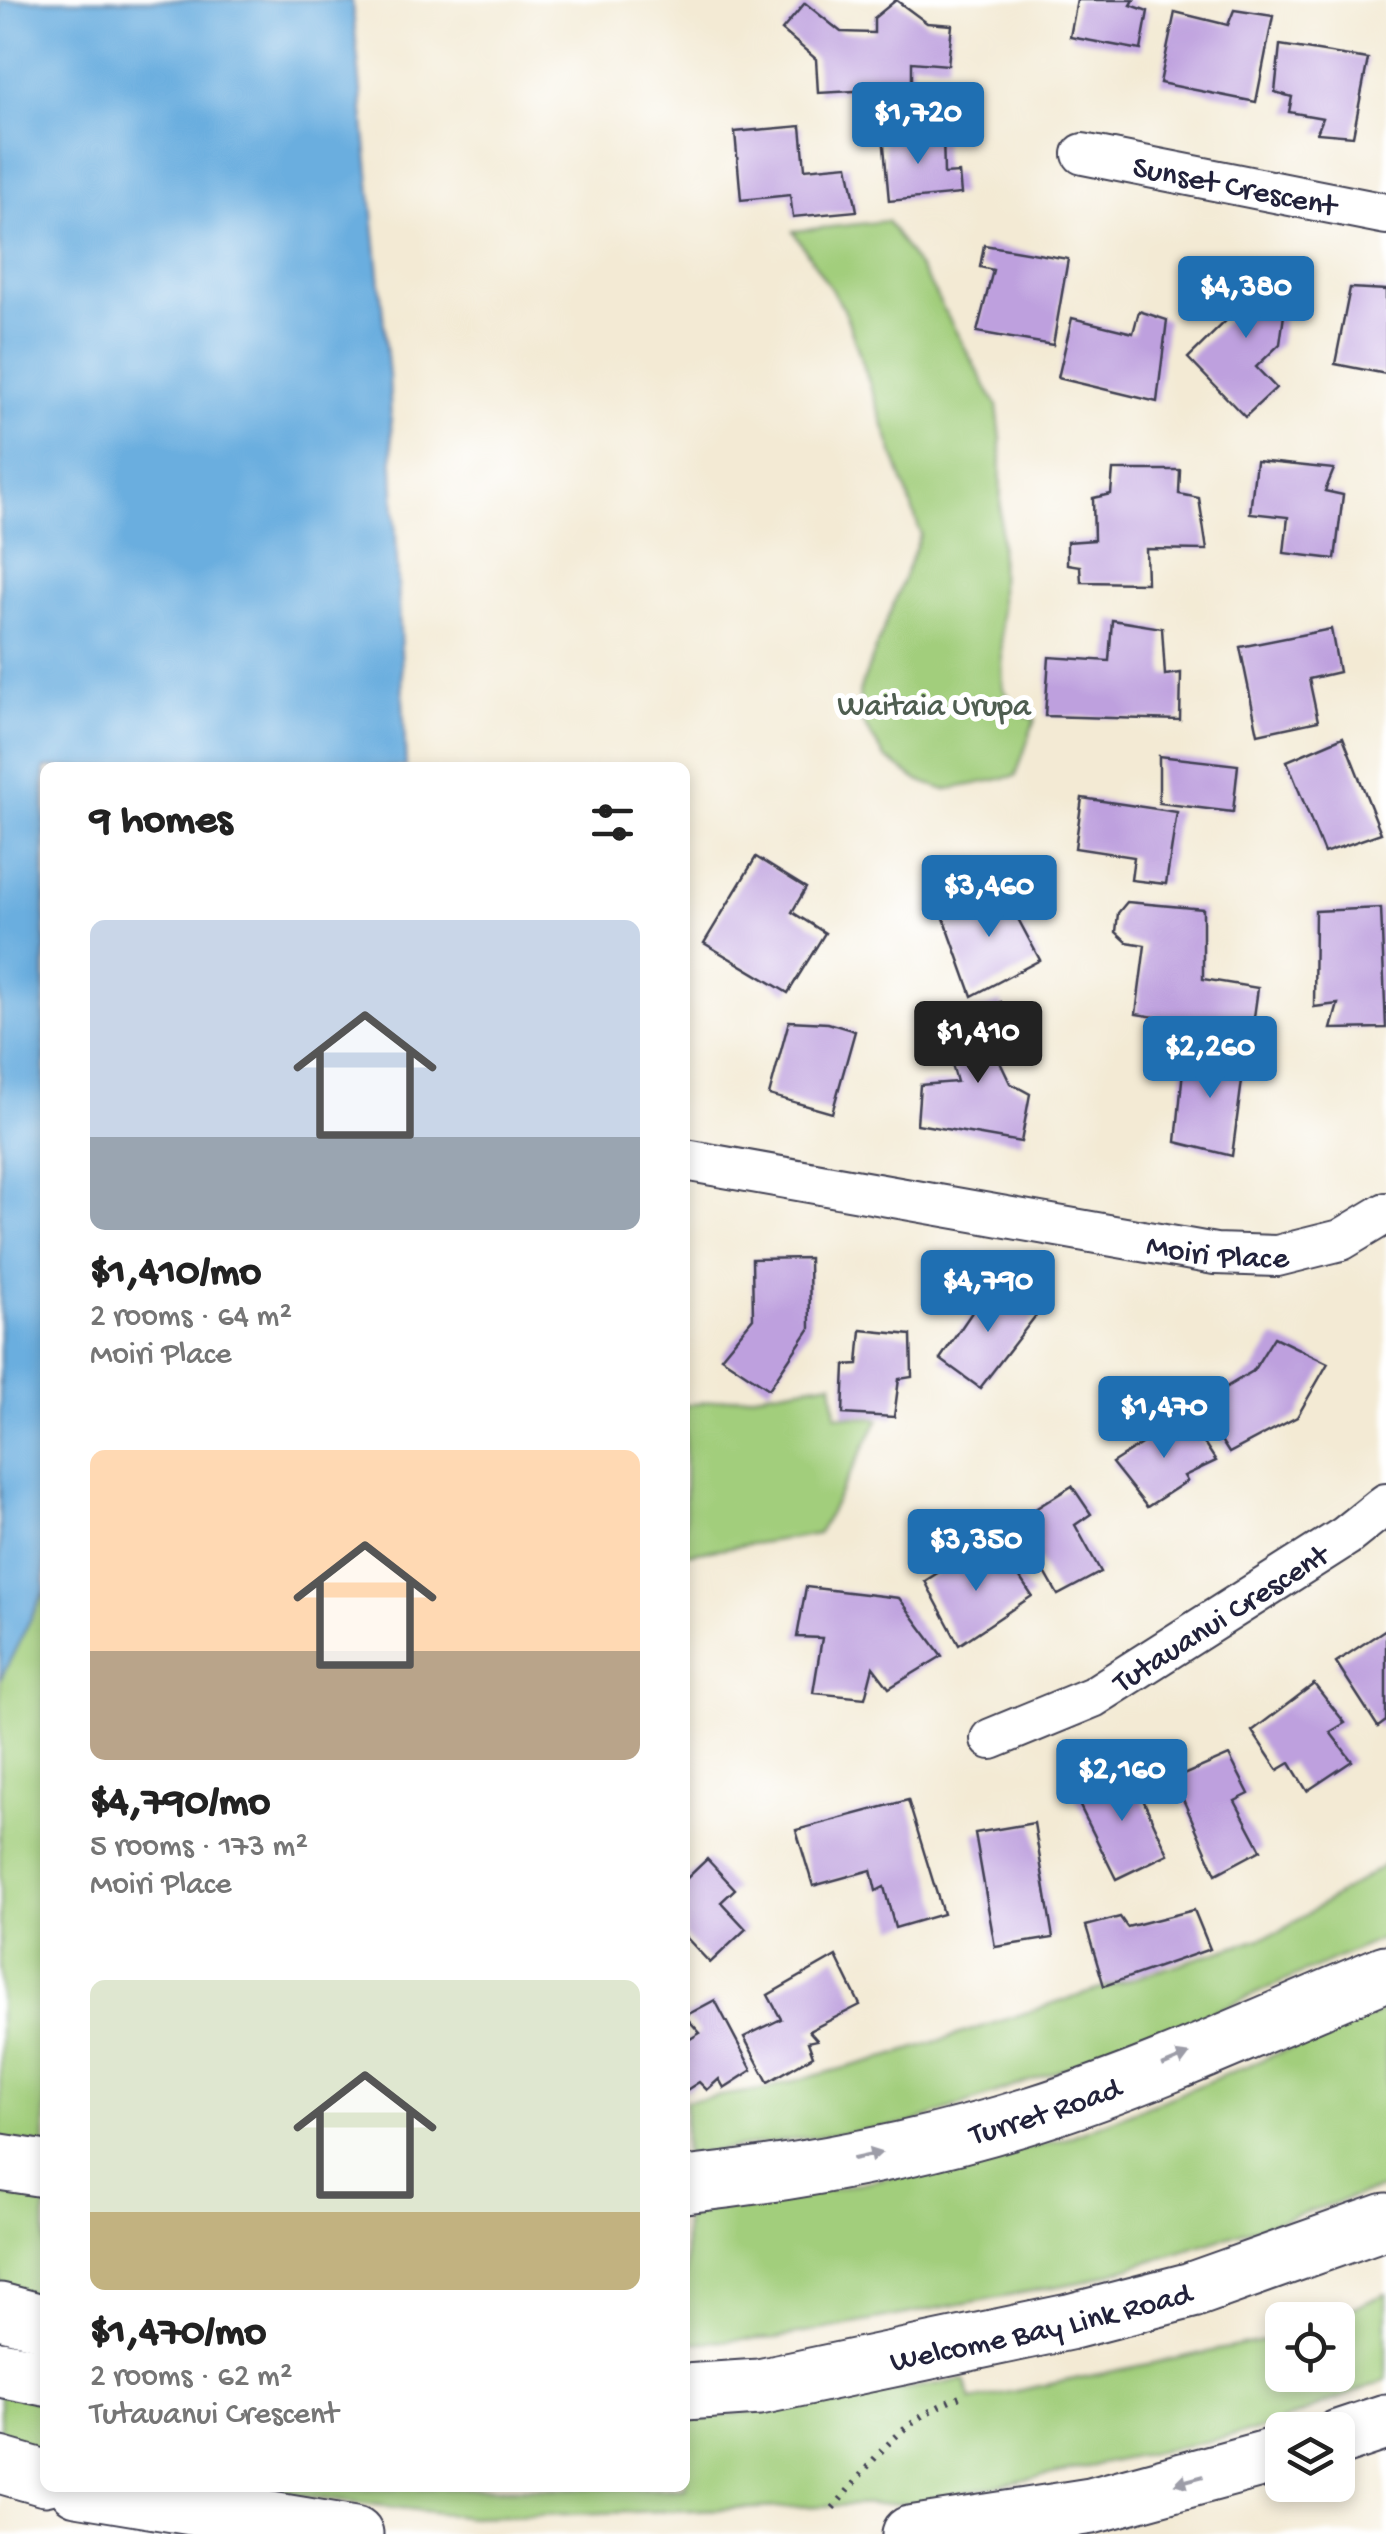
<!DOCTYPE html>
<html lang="en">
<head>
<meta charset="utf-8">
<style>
  body { margin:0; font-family:"Gochi Hand",sans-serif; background:#f2f2f2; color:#222; height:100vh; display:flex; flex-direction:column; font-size:38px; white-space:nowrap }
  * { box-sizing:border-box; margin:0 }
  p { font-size:32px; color:#767676 }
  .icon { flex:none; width:55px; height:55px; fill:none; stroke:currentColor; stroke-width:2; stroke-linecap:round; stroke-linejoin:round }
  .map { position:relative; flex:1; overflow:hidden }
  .sheet { position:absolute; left:40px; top:762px; width:650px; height:1730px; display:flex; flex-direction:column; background:#fff; border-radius:15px; box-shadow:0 5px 15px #0003 }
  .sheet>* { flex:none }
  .controls { position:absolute; left:1265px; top:2302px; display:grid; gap:20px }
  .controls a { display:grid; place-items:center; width:90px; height:90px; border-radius:15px; background:#fff; box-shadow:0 5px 15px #0003; font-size:50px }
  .price { position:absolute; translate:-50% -85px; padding:0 22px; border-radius:10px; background:#1f6fb2; color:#fff; font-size:32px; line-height:65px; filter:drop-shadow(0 2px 5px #0008) }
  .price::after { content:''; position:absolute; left:50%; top:60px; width:30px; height:22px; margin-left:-15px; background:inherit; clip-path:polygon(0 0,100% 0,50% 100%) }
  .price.on { background:#222; color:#fff }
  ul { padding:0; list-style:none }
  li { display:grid; align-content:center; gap:20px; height:530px; padding:0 50px }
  li span { display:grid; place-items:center; height:310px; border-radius:15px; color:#555 }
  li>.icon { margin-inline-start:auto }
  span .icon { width:180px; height:180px; fill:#fffc; stroke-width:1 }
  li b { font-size:42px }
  h2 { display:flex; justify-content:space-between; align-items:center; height:120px; padding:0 50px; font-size:42px }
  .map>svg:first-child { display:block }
</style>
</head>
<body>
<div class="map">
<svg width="1386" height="2534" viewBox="0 0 1386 2534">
  <rect width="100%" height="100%" fill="#fff"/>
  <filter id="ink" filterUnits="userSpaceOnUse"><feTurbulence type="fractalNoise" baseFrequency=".01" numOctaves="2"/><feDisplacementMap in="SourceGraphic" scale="20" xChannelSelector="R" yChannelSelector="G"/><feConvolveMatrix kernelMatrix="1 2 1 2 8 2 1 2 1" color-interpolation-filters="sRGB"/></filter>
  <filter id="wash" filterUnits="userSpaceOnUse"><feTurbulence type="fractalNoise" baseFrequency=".0048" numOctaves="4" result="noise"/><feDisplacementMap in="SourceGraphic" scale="40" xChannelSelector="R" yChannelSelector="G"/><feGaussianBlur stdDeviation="2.25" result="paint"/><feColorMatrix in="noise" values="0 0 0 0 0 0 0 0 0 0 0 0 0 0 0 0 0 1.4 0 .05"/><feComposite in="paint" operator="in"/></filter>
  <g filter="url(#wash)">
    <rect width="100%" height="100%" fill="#f3ead4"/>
    <g fill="#a2ce7b" stroke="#62785b" stroke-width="2.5">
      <polygon points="887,221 928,281 997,406 1001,439 1000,599 1003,688 1020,713 1035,719 1016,776 945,790 917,780 885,757 862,722 859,692 921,534 844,309 793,231"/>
      <polygon points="832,1382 836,1415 879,1419 818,1534 685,1554 685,1405"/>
      <polygon points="45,1590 45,2146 0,2140 0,1680"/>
      <polygon points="1386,1864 1386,1937 1170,2031 909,2124 685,2155 685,2101 760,2090 891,2056 1279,1932"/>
      <polygon points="1386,2010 1386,2187 1086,2281 777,2338 685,2343 685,2211 792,2198 1065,2139"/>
      <polygon points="0,2194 45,2199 45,2307 0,2297"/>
      <polygon points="1386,2294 1386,2380 1260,2430 918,2503 471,2517 244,2488 685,2488 685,2421 964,2380 971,2400 1282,2337 1282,2375 1338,2375 1338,2320 1324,2320"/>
      <polygon points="0,2393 45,2398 45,2452 0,2439"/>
    </g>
    <polygon fill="#6aaedf" stroke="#46688d" stroke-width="2.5" points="0,0 352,0 389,376 406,767 45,768 45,1590 0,1680"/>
    <g id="blocks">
      <g fill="#bea0de">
        <polygon points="896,0 927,23 952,25 948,65 912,62 912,88 818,93 816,59 782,30 805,3 841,32 874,33 874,18"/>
        <polygon points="1077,0 1134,0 1131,5 1148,11 1141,50 1070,37"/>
        <polygon points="1234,10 1273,16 1256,102 1160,83 1175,12 1228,25"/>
        <polygon points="1280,45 1368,59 1353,136 1317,133 1323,118 1289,112 1292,97 1275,92"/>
        <polygon points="801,126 805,169 848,165 857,211 793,217 790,195 741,200 735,132"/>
        <polygon points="943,133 944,174 959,173 961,194 889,201 883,135"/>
        <polygon points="984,245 1068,259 1053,345 977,332 993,270 980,267"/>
        <polygon points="1237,272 1289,279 1280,344 1256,367 1276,388 1245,417 1188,358 1230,317"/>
        <polygon points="1350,288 1386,290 1386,374 1335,364"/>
        <polygon points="1139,311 1167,320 1157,402 1058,378 1072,318 1133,333"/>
        <polygon points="1256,461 1334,469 1325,491 1343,495 1335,559 1284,553 1288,517 1250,513"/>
        <polygon points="1113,470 1180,470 1179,494 1199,498 1207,550 1146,549 1147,583 1081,582 1080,566 1067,564 1067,542 1094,540 1093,498 1111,494"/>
        <polygon points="1112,620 1162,628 1165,675 1181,673 1180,720 1045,716 1049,657 1109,661"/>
        <polygon points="1331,629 1339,672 1309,679 1318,721 1258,734 1240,647"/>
        <polygon points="1343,737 1381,833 1324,853 1287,761"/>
        <polygon points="1159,756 1238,765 1233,812 1159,803"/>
        <polygon points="1082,798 1177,812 1166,884 1131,880 1134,857 1075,848"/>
        <polygon points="756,857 806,888 792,912 825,933 788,993 704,943"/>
        <polygon points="1000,885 1040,960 972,996 943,915"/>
        <polygon points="1127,902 1203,909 1203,979 1258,988 1252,1032 1136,1014 1145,945 1127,942 1116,932 1118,913"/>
        <polygon points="1381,908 1386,1028 1331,1029 1338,1004 1314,1007 1315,911"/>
        <polygon points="1001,1002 1014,1047 998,1058 1010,1083 1030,1094 1021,1142 917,1124 920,1085 957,1082 947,1047 982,1036 969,1013"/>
        <polygon points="789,1021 828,1023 855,1031 832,1113 769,1095"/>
        <polygon points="1185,1049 1245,1058 1232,1156 1176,1142"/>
        <polygon points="809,1258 810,1328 769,1389 721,1357 753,1318 752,1259"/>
        <polygon points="992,1283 1037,1314 980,1388 940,1359"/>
        <polygon points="861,1330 911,1335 912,1377 899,1379 894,1417 843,1414 845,1365 858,1364"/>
        <polygon points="1274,1337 1328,1363 1297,1417 1229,1453 1198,1404 1253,1371"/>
        <polygon points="1186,1415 1216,1461 1184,1476 1187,1481 1147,1507 1112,1463"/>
        <polygon points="1072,1486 1091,1514 1075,1525 1101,1572 1058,1595 1016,1521"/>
        <polygon points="977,1548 990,1570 1006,1557 1032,1596 959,1645 925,1581"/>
        <polygon points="806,1587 899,1598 942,1656 889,1688 873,1667 865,1698 813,1693 822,1638 797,1637"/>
        <polygon points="1386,1629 1386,1721 1378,1727 1336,1662"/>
        <polygon points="1314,1684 1345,1723 1330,1732 1352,1761 1307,1791 1290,1763 1278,1770 1252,1731"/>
        <polygon points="1229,1755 1249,1794 1235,1801 1261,1850 1216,1874 1174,1779"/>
        <polygon points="1129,1769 1168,1854 1116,1879 1074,1794"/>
        <polygon points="908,1800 943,1914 895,1928 884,1887 876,1891 871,1870 813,1886 796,1830"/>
        <polygon points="1034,1823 1053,1938 995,1947 975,1833"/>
        <polygon points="707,1859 735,1889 721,1902 746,1929 710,1963 685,1936 685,1880"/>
        <polygon points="1194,1910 1210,1949 1104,1986 1086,1926 1120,1917 1127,1927"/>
        <polygon points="836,1956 860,2005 809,2031 817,2040 808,2042 813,2056 768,2082 744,2037 781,2019 768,1995"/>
        <polygon points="715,2000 752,2070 724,2088 719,2079 707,2090 699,2082 685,2091 685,2042 700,2033 685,2016"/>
      </g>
    </g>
  </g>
  <g filter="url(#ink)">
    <use href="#blocks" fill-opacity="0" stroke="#414052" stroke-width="2.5"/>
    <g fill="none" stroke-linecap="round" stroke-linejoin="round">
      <defs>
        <g id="minor">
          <path id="s1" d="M1083 154 1386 214"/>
          <path id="s2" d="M685 1160 1215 1254 1277 1256 1341 1240 1386 1213"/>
          <path id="s3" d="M991 1739 1093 1697 1346 1536 1386 1504"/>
        </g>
        <g id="secondary">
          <polyline points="0,2311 45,2323"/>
          <polyline points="0,2369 45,2378"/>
          <path id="s4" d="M685 2392 759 2387 1069 2322 1192 2290 1386 2221"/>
        </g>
        <g id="primary">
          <polyline points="0,2162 45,2169"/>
          <path id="s5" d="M685 2185C803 2172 921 2150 1034 2114 1154 2076 1270 2021 1386 1973"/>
          <polyline points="1338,2438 1386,2422"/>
          <polyline points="0,2465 45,2478"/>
          <polyline points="77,2488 355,2534"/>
          <polyline points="910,2534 1091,2506 1282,2454"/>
        </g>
      </defs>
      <use href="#minor" stroke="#414052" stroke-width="44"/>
      <use href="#secondary" stroke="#414052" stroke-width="59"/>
      <use href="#primary" stroke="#414052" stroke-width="59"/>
      <path stroke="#414052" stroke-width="6" stroke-dasharray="2.5 8" stroke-linecap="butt" d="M833 2508C878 2456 898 2420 965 2395"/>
      <use href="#minor" stroke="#fff" stroke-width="40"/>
      <use href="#secondary" stroke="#fff" stroke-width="55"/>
      <use href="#primary" stroke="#fff" stroke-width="55"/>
    </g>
    <defs><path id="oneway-solid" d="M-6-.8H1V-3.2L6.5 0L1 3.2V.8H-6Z" transform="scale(2.5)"/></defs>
    <g fill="#9c9ca7">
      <use href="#oneway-solid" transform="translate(1176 2060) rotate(-23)"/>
      <use href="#oneway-solid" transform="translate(867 2156) rotate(-12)"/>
      <use href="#oneway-solid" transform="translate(1189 2480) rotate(165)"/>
    </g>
  </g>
  <g text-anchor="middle" stroke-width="10" stroke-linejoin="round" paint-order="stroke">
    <g font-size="32" fill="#22223b" stroke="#fff">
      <text dy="11" stroke="none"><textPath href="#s1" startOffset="155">Sunset Crescent</textPath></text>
      <text dy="11" stroke="none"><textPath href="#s2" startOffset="540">Moiri Place</textPath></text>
      <text dy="11" stroke="none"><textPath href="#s3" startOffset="260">Tutauanui Crescent</textPath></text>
      <text dy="11" stroke="none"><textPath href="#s5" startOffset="368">Turret Road</textPath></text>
      <text dy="11" stroke="none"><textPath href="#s4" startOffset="362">Welcome Bay Link Road</textPath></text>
    </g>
    <g font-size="32" fill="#4f5e51" stroke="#fff">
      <text x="934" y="714">Waitaia Urupa</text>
    </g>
  </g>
</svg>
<div class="controls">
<a><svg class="icon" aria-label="locate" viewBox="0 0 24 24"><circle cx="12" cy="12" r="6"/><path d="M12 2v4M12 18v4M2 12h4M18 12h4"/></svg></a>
<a><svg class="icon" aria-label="layers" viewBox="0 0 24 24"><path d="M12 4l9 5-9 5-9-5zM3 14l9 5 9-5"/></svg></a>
</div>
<b class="price" style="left:918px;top:167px">$1,720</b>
<b class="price" style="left:1246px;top:341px">$4,380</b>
<b class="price" style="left:989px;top:940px">$3,460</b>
<b class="price on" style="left:978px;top:1086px">$1,410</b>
<b class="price" style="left:1210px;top:1101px">$2,260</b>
<b class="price" style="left:988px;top:1335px">$4,790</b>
<b class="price" style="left:1164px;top:1461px">$1,470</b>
<b class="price" style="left:976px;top:1594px">$3,350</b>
<b class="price" style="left:1122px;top:1824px">$2,160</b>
<section class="sheet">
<h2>9 homes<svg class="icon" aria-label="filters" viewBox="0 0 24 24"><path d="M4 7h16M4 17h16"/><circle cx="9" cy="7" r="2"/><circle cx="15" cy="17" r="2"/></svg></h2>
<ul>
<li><span style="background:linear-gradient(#c9d6e8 70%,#9aa5b1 0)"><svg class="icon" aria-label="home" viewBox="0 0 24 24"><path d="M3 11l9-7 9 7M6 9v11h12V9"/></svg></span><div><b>$1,410/mo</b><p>2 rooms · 64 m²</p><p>Moiri Place</p></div></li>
<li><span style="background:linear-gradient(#ffd9b3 65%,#b9a48a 0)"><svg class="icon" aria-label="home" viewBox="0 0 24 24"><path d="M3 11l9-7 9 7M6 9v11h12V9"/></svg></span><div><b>$4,790/mo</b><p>5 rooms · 173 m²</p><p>Moiri Place</p></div></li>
<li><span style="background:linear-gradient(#dfe7d0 75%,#c2b280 0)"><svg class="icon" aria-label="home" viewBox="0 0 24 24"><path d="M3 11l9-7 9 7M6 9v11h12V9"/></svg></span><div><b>$1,470/mo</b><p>2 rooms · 62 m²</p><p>Tutauanui Crescent</p></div></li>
</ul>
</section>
</div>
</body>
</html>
